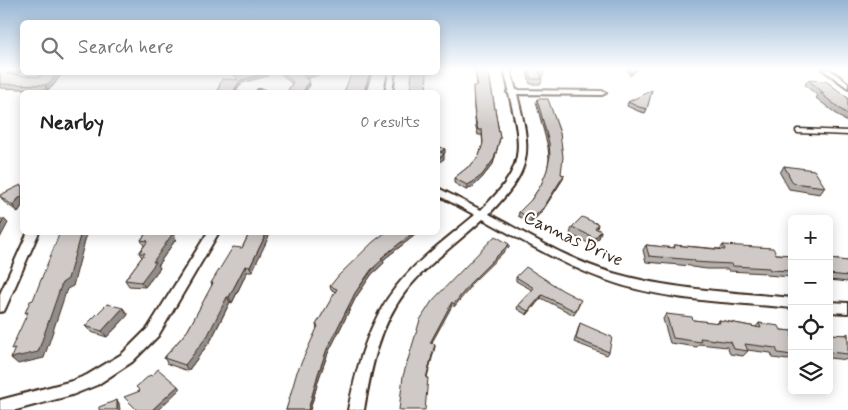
<!DOCTYPE html>
<meta charset="utf-8">
<style>
:root{--surface:#fff;--page:#f2f2f2;--text:#222;--muted:#767676;--line:#e0e0e0}
body{margin:0;font-family:Mynerve,sans-serif;background:var(--page);color:var(--text)}
.controls{position:absolute;right:15px;bottom:15px;display:grid;overflow:hidden;border-radius:8px;box-shadow:0 2px 12px #0003}
.controls button{width:45px;height:45px;display:grid;place-items:center;padding:0;border:0;border-bottom:1px solid var(--line);background:var(--surface);color:var(--text);font:25px sans-serif}
.list{margin:0;padding:0;list-style:none}
h2{display:flex;justify-content:space-between;align-items:center;height:65px;margin:0;padding:0 20px;font-size:21px}
h2 small{font-size:16px;font-weight:400;color:var(--muted)}
.icon{flex:none;width:28px;height:28px;fill:none;stroke:currentColor;stroke-width:2;stroke-linecap:round;stroke-linejoin:round}
.map{position:relative;flex:none;width:848px;height:410px;overflow:hidden}
.search{position:absolute;background:var(--surface);box-shadow:0 2px 12px #0003;left:20px;top:20px;width:420px;height:55px;display:flex;align-items:center;gap:12px;box-sizing:border-box;padding:0 18px;border-radius:8px;color:var(--muted);font-size:19px}
.panel{position:absolute;background:var(--surface);box-shadow:0 2px 12px #0003;left:20px;top:90px;width:420px;height:145px;border-radius:8px}
.map>svg:first-child{display:block}
.lines{fill:none;stroke-linecap:round;stroke-linejoin:round}
.service-casing{stroke:#3b2a1e;stroke-width:7}
.minor-casing{stroke:#3b2a1e;stroke-width:4}
.service{stroke:#fff;stroke-width:4}
.minor{fill:#fff;fill-rule:evenodd}
.wall{fill:#b2aeab;stroke:#3b2a1e}
.shaded-wall{fill:#918d8b;stroke:#3b2a1e}
.building{fill:#cfcac7;stroke:#3b2a1e}
.labels{text-anchor:middle;dominant-baseline:central;stroke-width:4.5;stroke-linejoin:round;paint-order:stroke}
.street-label{font-size:18px;fill:#3b2a1e;stroke:#fff}
</style>
<div class="map">
<svg width="848" height="410" viewBox="0 0 848 410">
<rect width="100%" height="100%" fill="#fff"/>
<filter id="ink" filterUnits="userSpaceOnUse"><feTurbulence type="fractalNoise" baseFrequency=".02" numOctaves="2"/><feDisplacementMap in="SourceGraphic" scale="10" xChannelSelector="R" yChannelSelector="G"/><feConvolveMatrix kernelMatrix="1 2 1 2 8 2 1 2 1" color-interpolation-filters="sRGB"/></filter>
<g filter="url(#ink)">
<g class="lines">
<g class="service-casing">
<path id="service" d="M 798,131 L 848,133"/>
</g>
<g class="minor-casing">
<path id="minor" d="M 504,69 L 510,69 L 516,90 L 602,91 L 606,93 L 602,95 L 517,94 C 532,154 533,168 489,214 C 529,235 570,261 613,273 C 671,290 732,292 792,298 L 792,308 C 733,302 662,301 606,280 C 563,265 523,241 483,219 C 457,243 427,264 405,292 C 379,326 371,369 364,410 L 348,410 C 357,367 368,322 396,287 C 418,259 448,238 475,215 L 438,195 L 438,188 L 481,210 C 525,167 523,151 509,94 L 507,92 L 509,90 Z
M 822,69 L 829,69 L 848,83 L 848,88 Z
M 389,72 L 395,72 L 392,92 L 385,92 Z
M 258,90 L 262,90 L 266,92 L 258,92 Z
M 28,232 L 39,232 L 6,307 L 4,311 L 0,312 L 0,294 Z
M 208,232 L 219,232 L 158,336 L 132,362 L 97,385 L 72,395 L 16,410 L 0,410 L 0,400 L 72,381 L 87,375 L 122,354 L 148,328 Z
M 829,302 L 848,303 L 848,313 L 829,312 Z"/>
</g>
<use href="#service" class="service"/>
<use href="#minor" class="minor"/>
</g>
<path class="wall" d="M 0,69 L 22,69 L 22,71 L 15,75 L 40,77 L 46,72 L 63,72 L 53,86 L 47,90 L 0,88 Z
M 475,69 L 488,69 L 500,138 L 493,164 L 481,179 L 473,187 L 466,190 L 454,183 L 454,178 L 473,163 L 479,156 L 483,145 L 482,135 L 478,135 L 476,127 L 474,109 L 473,86 L 477,86 Z
M 526,69 L 543,69 L 544,71 L 543,76 L 541,76 L 542,79 L 541,84 L 530,84 Z
M 627,69 L 638,69 L 630,76 Z
M 279,72 L 321,72 L 321,74 L 306,79 L 309,81 L 310,85 L 305,92 L 287,92 L 292,84 Z
M 808,80 L 848,98 L 848,123 L 816,98 L 818,96 L 805,85 Z
M 537,99 L 561,174 L 564,175 L 563,179 L 543,210 L 531,223 L 518,216 L 519,212 L 531,200 L 541,185 L 547,171 L 549,159 L 548,147 L 536,102 Z
M 628,102 L 647,109 L 645,113 L 638,111 L 627,106 Z
M 784,166 L 825,187 L 820,194 L 789,189 L 780,173 Z
M 22,187 L 22,206 L 18,212 L 4,202 L 0,196 Z
M 598,224 L 597,229 L 601,231 L 599,238 L 592,245 L 570,234 L 572,227 Z
M 147,232 L 174,232 L 173,234 L 176,239 L 158,265 L 160,268 L 145,287 L 129,286 L 125,280 L 142,257 L 139,253 L 144,246 L 141,240 Z
M 250,232 L 252,272 L 247,272 L 232,303 L 230,302 L 211,340 L 188,371 L 168,364 L 164,358 L 188,330 L 212,286 L 211,283 L 242,248 Z
M 386,232 L 419,232 L 383,260 L 384,263 L 372,274 L 356,297 L 328,353 L 319,378 L 310,410 L 286,410 L 317,329 L 316,325 L 336,292 L 331,290 L 330,286 Z
M 646,245 L 672,248 L 674,245 L 720,249 L 723,245 L 776,254 L 792,255 L 792,277 L 766,275 L 765,273 L 729,271 L 728,269 L 707,269 L 692,267 L 691,266 L 646,262 L 643,250 Z
M 829,259 L 848,261 L 848,282 L 829,280 Z
M 516,277 L 580,303 L 574,315 L 541,298 L 527,315 L 517,309 L 518,305 L 532,290 L 516,281 Z
M 123,308 L 128,315 L 107,337 L 91,332 L 85,326 Z
M 666,314 L 693,320 L 717,323 L 719,320 L 756,327 L 759,323 L 781,330 L 792,331 L 792,356 L 788,360 L 773,358 L 771,353 L 747,350 L 748,351 L 743,356 L 730,354 L 727,347 L 699,344 L 697,347 L 670,343 L 663,319 Z
M 580,323 L 609,352 L 607,355 L 574,342 Z
M 848,333 L 848,360 L 829,358 L 829,334 L 845,335 Z"/>
<path class="shaded-wall" d="M 15,69 L 22,69 L 22,71 L 9,79 L 6,74 Z
M 636,69 L 638,69 L 630,76 L 631,73 Z
M 57,72 L 63,72 L 53,86 L 47,90 L 45,85 Z
M 314,72 L 321,72 L 321,74 L 304,79 L 303,76 Z
M 370,72 L 372,72 L 366,92 L 364,92 Z
M 267,73 L 268,76 L 242,83 L 237,90 L 236,92 L 234,92 L 236,87 L 241,80 Z
M 309,81 L 310,85 L 305,92 L 303,92 Z
M 500,138 L 493,164 L 481,179 L 473,187 L 466,190 L 467,185 Z
M 445,149 L 445,153 L 440,157 L 440,152 Z
M 444,154 L 444,159 L 438,163 L 438,159 Z
M 564,175 L 563,179 L 543,210 L 531,223 L 532,219 Z
M 22,196 L 22,206 L 18,212 L 13,206 L 18,199 Z
M 4,219 L 8,223 L 0,238 L 0,226 Z
M 601,231 L 599,238 L 592,245 L 595,238 Z
M 81,232 L 91,232 L 87,233 L 73,286 L 67,289 L 44,358 L 18,364 L 11,358 L 62,283 Z
M 174,232 L 173,234 L 176,239 L 158,265 L 160,268 L 145,287 L 141,282 L 153,262 L 167,233 Z
M 267,232 L 271,232 L 252,272 L 250,267 Z
M 414,232 L 419,232 L 383,260 L 384,263 L 372,274 L 356,297 L 328,353 L 319,378 L 310,410 L 308,410 L 318,374 L 327,349 L 355,293 L 381,258 Z
M 509,244 L 509,247 L 470,285 L 470,288 L 454,307 L 454,304 L 469,284 Z
M 245,266 L 247,272 L 232,303 L 229,297 Z
M 542,295 L 541,298 L 527,315 L 528,311 Z
M 227,297 L 230,302 L 211,340 L 188,371 L 185,365 Z
M 452,302 L 452,306 L 430,346 L 430,343 Z
M 123,308 L 128,315 L 107,337 L 102,331 Z
M 435,344 L 435,347 L 426,381 L 426,378 Z
M 178,386 L 180,389 L 158,410 L 152,410 Z
M 117,400 L 119,403 L 120,410 L 117,410 Z"/>
<path class="building" d="M 0,69 L 15,69 L 6,74 L 40,77 L 46,72 L 57,72 L 51,82 L 45,85 L 0,84 Z
M 475,69 L 488,69 L 500,138 L 494,159 L 482,175 L 473,182 L 467,185 L 454,178 L 473,163 L 479,156 L 483,143 L 482,130 L 478,130 L 476,122 L 474,105 L 473,86 L 478,86 Z
M 528,69 L 543,69 L 544,71 L 539,71 L 542,79 L 531,79 Z
M 629,69 L 636,69 L 631,73 Z
M 232,72 L 267,72 L 267,73 L 241,80 L 236,87 L 234,92 L 217,92 L 222,79 L 238,80 Z
M 282,72 L 314,72 L 303,76 L 309,81 L 303,92 L 287,92 L 293,82 Z
M 352,72 L 370,72 L 364,92 L 344,92 Z
M 412,72 L 427,72 L 426,92 L 410,92 Z
M 808,80 L 826,81 L 848,98 L 848,115 L 820,93 L 824,93 Z
M 652,90 L 647,109 L 639,107 L 628,102 Z
M 537,99 L 548,99 L 560,133 L 563,157 L 561,174 L 564,175 L 544,207 L 532,219 L 519,212 L 531,200 L 541,185 L 547,170 L 550,156 L 549,143 Z
M 438,146 L 445,149 L 440,152 L 444,154 L 438,159 Z
M 784,166 L 814,170 L 825,187 L 793,183 Z
M 21,185 L 22,187 L 22,196 L 18,199 L 13,206 L 0,196 L 0,195 Z
M 582,217 L 598,224 L 595,228 L 601,231 L 595,238 L 572,227 Z
M 0,219 L 4,219 L 0,226 Z
M 60,232 L 81,232 L 68,279 L 62,283 L 38,352 L 11,358 L 15,348 L 11,349 L 28,312 L 25,313 L 30,301 L 33,300 Z
M 147,232 L 173,233 L 153,262 L 156,262 L 141,282 L 125,280 L 145,253 L 139,253 L 148,241 L 141,240 Z
M 250,232 L 267,232 L 250,267 L 245,266 L 229,297 L 227,297 L 208,335 L 185,365 L 164,358 L 188,330 L 213,283 L 211,283 L 233,247 L 242,248 Z
M 386,232 L 414,232 L 381,258 L 383,259 L 371,270 L 355,293 L 327,349 L 318,374 L 308,410 L 286,410 L 297,372 L 318,326 L 316,325 L 337,289 L 330,286 L 339,275 L 373,242 Z
M 495,236 L 509,244 L 469,284 L 470,284 L 454,304 L 452,302 L 430,343 L 435,344 L 426,378 L 428,378 L 425,410 L 399,410 L 403,376 L 420,320 L 432,301 Z
M 646,245 L 675,248 L 674,245 L 725,250 L 723,245 L 773,248 L 776,254 L 792,255 L 792,271 L 770,270 L 769,268 L 733,266 L 732,264 L 710,263 L 695,262 L 694,260 L 649,256 Z
M 829,259 L 848,261 L 848,276 L 829,274 Z
M 526,267 L 562,290 L 581,300 L 575,311 L 542,295 L 528,311 L 518,305 L 534,288 L 516,277 Z
M 107,304 L 123,308 L 102,331 L 85,326 Z
M 666,314 L 692,317 L 693,320 L 720,323 L 719,320 L 761,328 L 759,323 L 779,326 L 781,330 L 792,331 L 792,349 L 790,348 L 792,355 L 778,353 L 776,348 L 745,344 L 748,351 L 734,349 L 731,342 L 700,338 L 701,342 L 673,338 Z
M 580,323 L 612,337 L 609,352 L 576,339 Z
M 829,334 L 848,335 L 848,354 L 829,352 Z
M 158,369 L 178,386 L 152,410 L 137,410 L 124,397 L 140,391 L 136,387 L 150,375 L 152,376 Z
M 117,400 L 117,410 L 99,410 L 99,407 Z"/>
</g>
<linearGradient id="sky" x2="0" y2="1"><stop stop-color="#96b5d3"/><stop offset="0.55" stop-color="#fff"/><stop offset="1" stop-color="#fff" stop-opacity="0"/></linearGradient>
<rect width="848" height="126" fill="url(#sky)"/>
<g class="labels">
<g class="street-label">
<text transform="translate(573 239) rotate(25)">Cannas Drive</text>
</g>
</g>
</svg>
<div class="controls">
<button>+</button>
<button>−</button>
<button><svg class="icon" aria-label="locate" viewBox="0 0 24 24"><circle cx="12" cy="12" r="6"/><path d="M12 2v4M12 18v4M2 12h4M18 12h4"/></svg></button>
<button><svg class="icon" aria-label="layers" viewBox="0 0 24 24"><path d="M12 4l9 5-9 5-9-5zM3 14l9 5 9-5"/></svg></button>
</div>
<div class="search"><svg class="icon" aria-label="search" viewBox="0 0 24 24"><circle cx="10" cy="10" r="6"/><path d="M15 15l6 6"/></svg>Search here</div>
<section class="panel">
<h2>Nearby<small>0 results</small></h2>
<ul class="list">
</ul>
</section>
</div>
